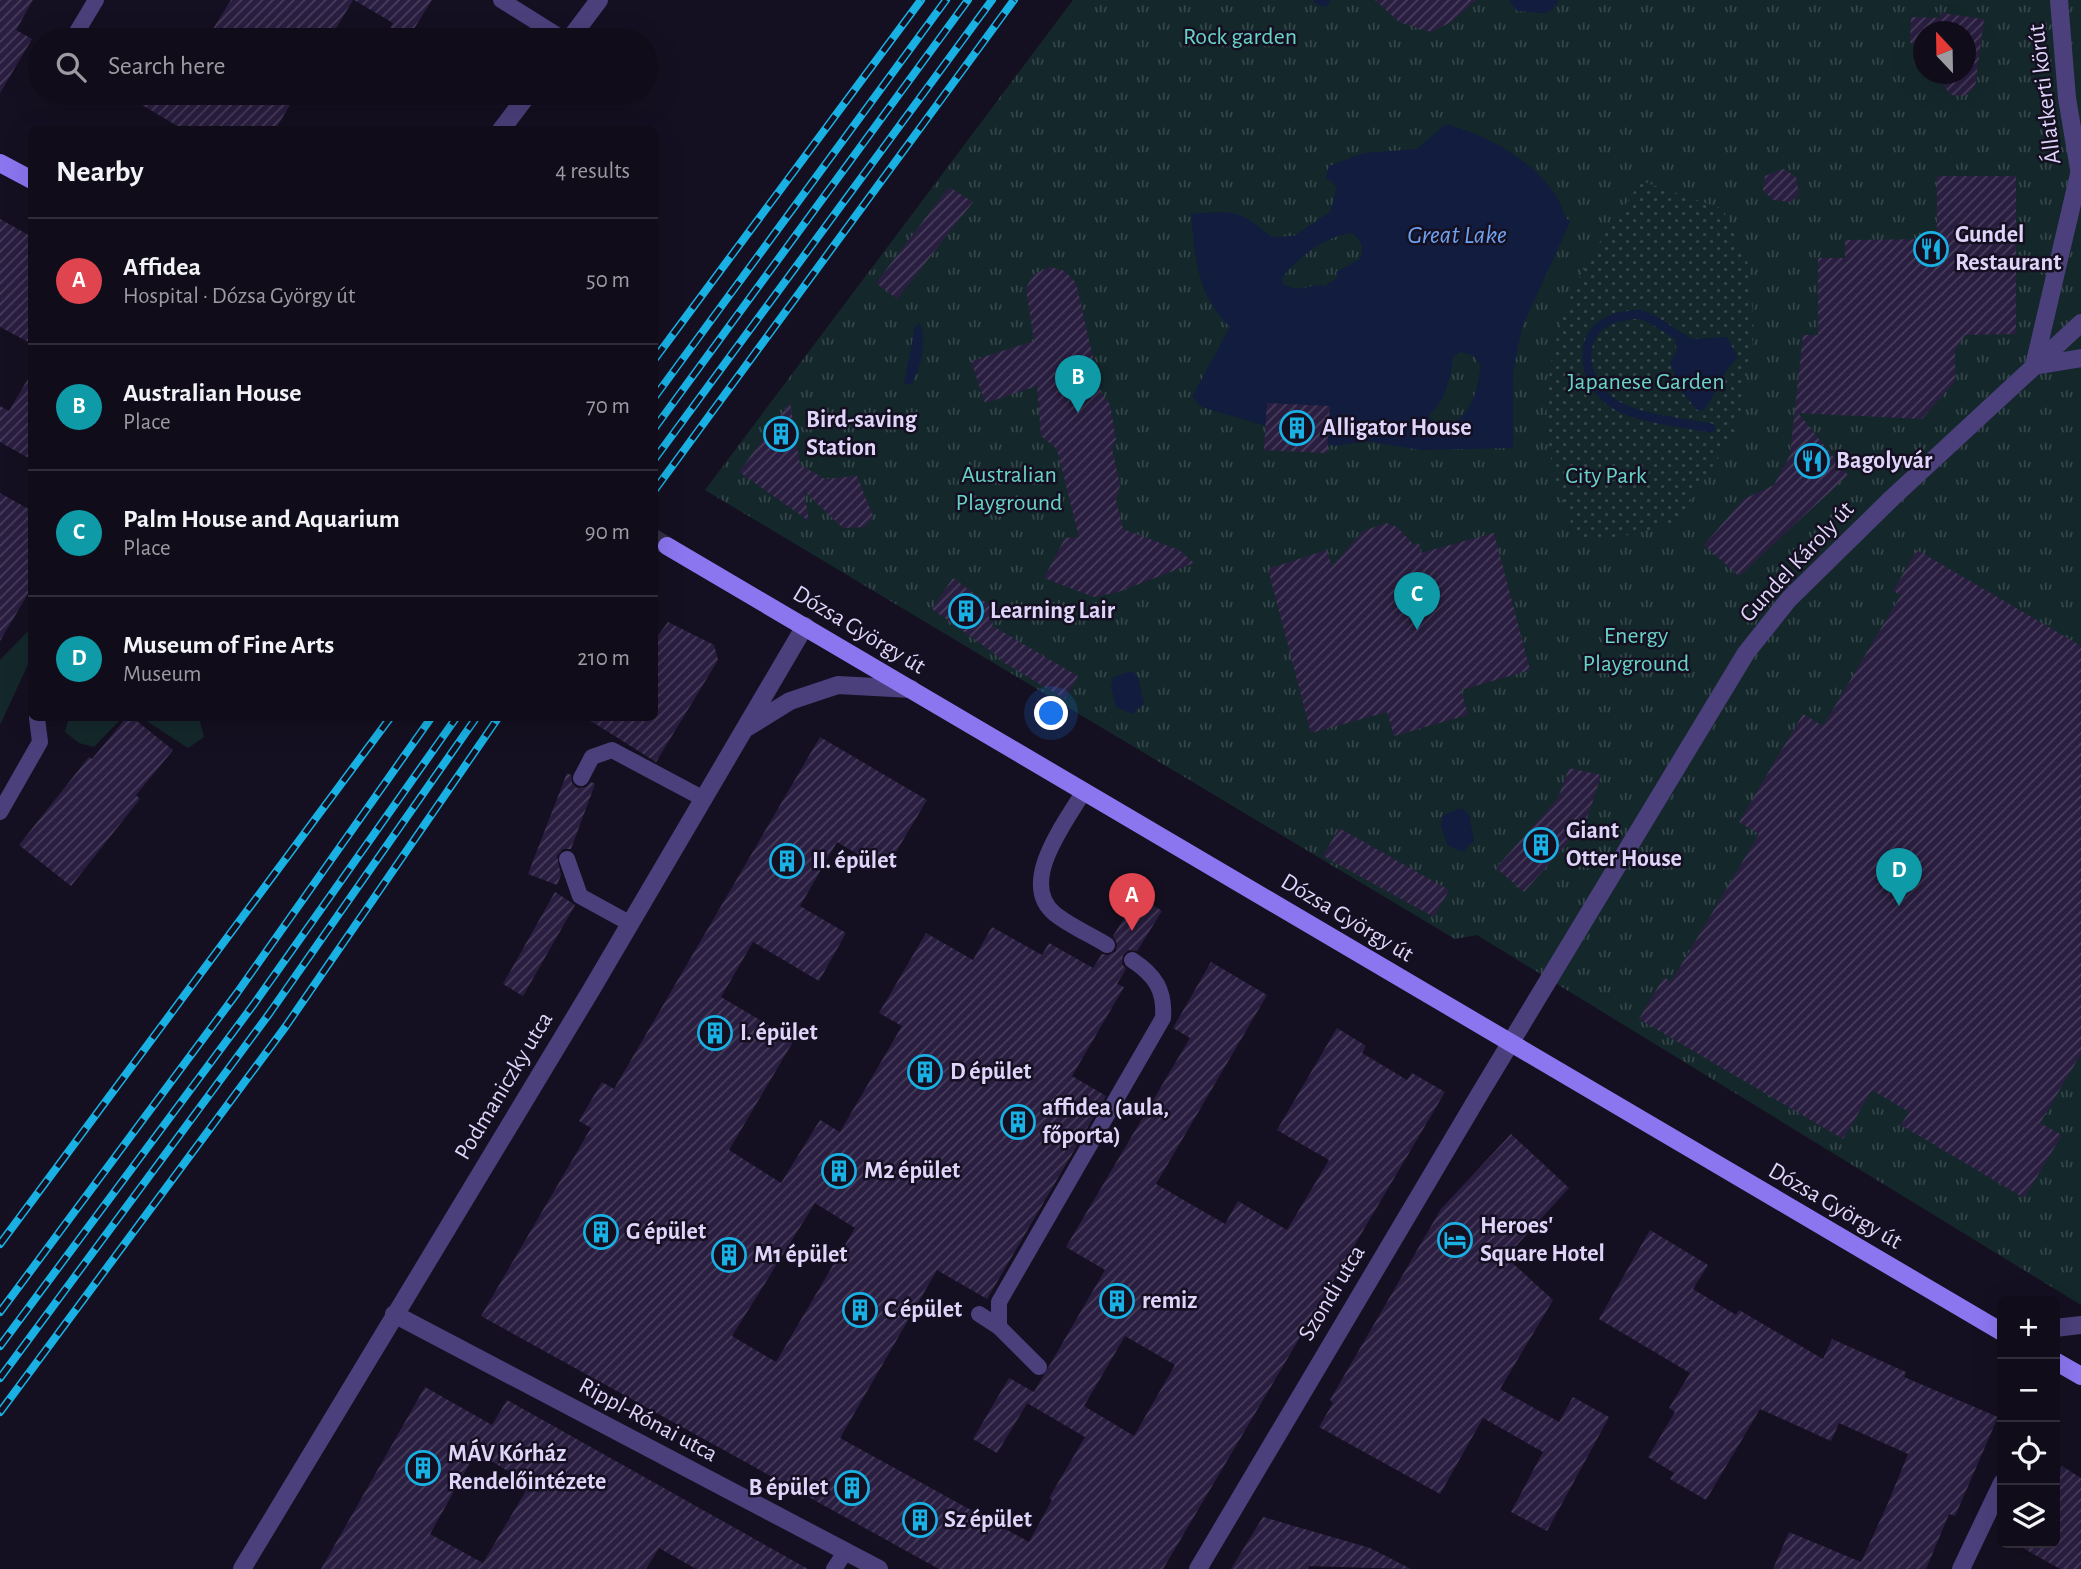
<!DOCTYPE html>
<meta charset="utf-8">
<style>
:root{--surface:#100c19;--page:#191522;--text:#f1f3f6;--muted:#9c9ba2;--line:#302c38;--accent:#1a73e8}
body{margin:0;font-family:"Alegreya Sans",sans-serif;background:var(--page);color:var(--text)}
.controls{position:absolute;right:21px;bottom:21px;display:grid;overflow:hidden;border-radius:10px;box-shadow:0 7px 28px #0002}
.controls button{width:63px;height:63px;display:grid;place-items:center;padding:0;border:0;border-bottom:2px solid var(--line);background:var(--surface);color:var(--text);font:35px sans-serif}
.compass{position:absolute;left:1913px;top:21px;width:63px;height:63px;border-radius:50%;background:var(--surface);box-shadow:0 7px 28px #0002;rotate:338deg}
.you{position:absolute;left:1052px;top:714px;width:24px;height:24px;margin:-18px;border:5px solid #fff;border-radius:50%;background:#1a73e8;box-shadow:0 0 0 10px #1a73e833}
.badge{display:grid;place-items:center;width:46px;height:46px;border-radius:50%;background:var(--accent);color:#fff;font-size:23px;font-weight:700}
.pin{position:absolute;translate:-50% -58px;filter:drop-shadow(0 2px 4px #0008)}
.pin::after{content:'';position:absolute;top:37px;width:24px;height:21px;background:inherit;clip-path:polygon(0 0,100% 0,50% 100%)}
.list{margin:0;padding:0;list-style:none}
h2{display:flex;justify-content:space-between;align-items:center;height:91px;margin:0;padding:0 28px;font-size:30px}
h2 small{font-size:23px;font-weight:400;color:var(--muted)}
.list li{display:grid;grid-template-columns:46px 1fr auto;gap:21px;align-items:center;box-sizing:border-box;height:126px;padding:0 28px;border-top:2px solid var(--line)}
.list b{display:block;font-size:26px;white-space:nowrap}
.list p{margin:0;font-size:23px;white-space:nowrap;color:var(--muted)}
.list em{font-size:23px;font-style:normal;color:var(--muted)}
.icon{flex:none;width:38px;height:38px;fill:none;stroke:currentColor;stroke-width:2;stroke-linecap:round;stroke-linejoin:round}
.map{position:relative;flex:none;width:2081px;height:1569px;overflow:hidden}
.search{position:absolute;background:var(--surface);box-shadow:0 7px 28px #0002;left:28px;top:28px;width:630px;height:77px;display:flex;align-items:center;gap:18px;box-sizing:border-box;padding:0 24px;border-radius:38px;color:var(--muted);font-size:26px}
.panel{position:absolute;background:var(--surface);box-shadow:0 7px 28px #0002;left:28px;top:126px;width:630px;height:595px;border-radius:10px}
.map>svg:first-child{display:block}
.grass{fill:#14282b}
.park{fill:url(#park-tufts);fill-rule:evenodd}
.garden{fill:url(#garden-dots)}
.water{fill:#111c3f;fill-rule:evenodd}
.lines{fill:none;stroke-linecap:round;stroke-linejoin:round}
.stream{stroke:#111c3f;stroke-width:9}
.building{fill:url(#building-hatch);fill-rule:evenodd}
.secondary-tunnel{stroke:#332e42;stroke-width:18;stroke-dasharray:18 9;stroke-linecap:butt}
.service{stroke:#4b407b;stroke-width:16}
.minor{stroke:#4b407b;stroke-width:18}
.tertiary{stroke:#4b407b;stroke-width:18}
.secondary{stroke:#8b76f0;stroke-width:18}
.rail-casing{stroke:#19b1e3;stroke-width:8}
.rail{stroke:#151021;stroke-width:5;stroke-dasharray:16;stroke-linecap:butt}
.labels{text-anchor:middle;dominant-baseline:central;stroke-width:5;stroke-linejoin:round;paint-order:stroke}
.park-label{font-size:24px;fill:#69d3c7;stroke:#151021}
.street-label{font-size:24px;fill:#dfd5fa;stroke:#151021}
.poi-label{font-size:24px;font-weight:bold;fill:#dfd5fa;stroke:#151021;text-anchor:start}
.water-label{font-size:26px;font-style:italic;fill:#6ea1ef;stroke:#151021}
</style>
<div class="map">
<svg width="2081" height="1569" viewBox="0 0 2081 1569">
<defs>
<pattern id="park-tufts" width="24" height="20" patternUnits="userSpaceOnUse" patternTransform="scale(1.75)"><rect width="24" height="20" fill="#14282b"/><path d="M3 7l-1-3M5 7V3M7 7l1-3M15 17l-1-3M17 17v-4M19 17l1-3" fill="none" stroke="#36464b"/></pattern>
<pattern id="garden-dots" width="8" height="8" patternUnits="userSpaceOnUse" patternTransform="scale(1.75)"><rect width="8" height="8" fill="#14282b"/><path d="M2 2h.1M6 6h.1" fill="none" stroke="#36464b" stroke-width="1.8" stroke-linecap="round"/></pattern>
<pattern id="building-hatch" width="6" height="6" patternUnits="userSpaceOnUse" patternTransform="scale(1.75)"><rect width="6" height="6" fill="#2a1e40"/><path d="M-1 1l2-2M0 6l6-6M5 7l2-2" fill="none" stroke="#483e5c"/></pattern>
</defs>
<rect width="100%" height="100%" fill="#151021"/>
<path class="grass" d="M 31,628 L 31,658 L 0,725 L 0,660 Z
M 69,718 L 122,718 L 94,747 L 79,743 L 65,732 Z
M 142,718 L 199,718 L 204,737 L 188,748 Z"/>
<path class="park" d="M 1073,0 L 2081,0 L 2081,1305 L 1477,935 L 1455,939 L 705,490 ZM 1924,32 L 1966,32 L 1966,74 L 1924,74 Z"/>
<path class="garden" d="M 1641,181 L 1723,209 L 1749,266 L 1754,335 L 1737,429 L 1676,523 L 1624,536 L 1580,541 C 1535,454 1537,369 1578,280 C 1594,246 1621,213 1641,181 Z"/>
<path class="water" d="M 1509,0 L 1559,0 L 1552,10 L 1544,13 L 1517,11 Z
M 1446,124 C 1488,136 1529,158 1555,194 C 1563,204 1560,213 1570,222 L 1522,327 L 1513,372 L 1513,448 L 1420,450 L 1367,441 L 1334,446 L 1202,407 L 1192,397 L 1230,327 C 1196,293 1196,260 1191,214 C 1232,211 1239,209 1271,237 L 1294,236 L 1330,212 L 1337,187 L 1326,177 L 1329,166 L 1364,153 L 1417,149 ZM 1352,233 C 1362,242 1365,246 1360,259 L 1336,272 L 1338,277 L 1325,286 C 1309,282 1303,295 1283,284 L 1282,278 C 1298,257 1325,236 1352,233 ZM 1460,352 L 1473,355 L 1481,366 C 1476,393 1473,414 1447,427 L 1430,420 L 1429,414 C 1445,404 1451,375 1453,357 Z
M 920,323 C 927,343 921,365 912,384 L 904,384 L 915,327 Z
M 1683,333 L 1692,339 L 1727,337 L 1738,358 C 1720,371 1718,396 1702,411 L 1697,410 L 1672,380 L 1675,374 L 1670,363 L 1677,351 L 1675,342 Z
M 1132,671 L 1138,677 L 1144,704 L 1132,714 L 1116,707 L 1111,687 L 1113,677 Z
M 1462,808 L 1469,815 L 1474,841 L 1462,852 L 1447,845 L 1441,825 L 1443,815 Z"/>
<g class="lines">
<path class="stream" d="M 1318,0 L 1325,2
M 1680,337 C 1668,330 1655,319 1642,315 C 1638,313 1631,315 1626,316 C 1574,321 1577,382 1616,405 C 1639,419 1684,423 1711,428"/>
</g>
<path class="building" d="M 0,0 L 33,0 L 16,30 L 32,39 L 0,93 Z
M 231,0 L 353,0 L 329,40 L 206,40 Z
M 354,0 L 432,0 L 407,40 L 389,30 L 393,23 Z
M 1375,0 L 1476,0 L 1453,21 L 1431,32 L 1399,22 Z
M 1940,13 L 1984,19 L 1975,87 L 1965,96 L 1951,95 L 1944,87 L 1945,74 L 1965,74 L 1965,32 L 1923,32 L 1923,43 L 1910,43 L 1911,17 L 1940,18 Z
M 122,93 L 297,93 L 275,130 L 184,130 Z
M 1784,169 L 1796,177 L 1799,194 L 1791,202 L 1773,200 L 1763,190 L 1765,176 Z
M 1937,176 L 2016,176 L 2016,334 L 1965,335 L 1955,350 L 1955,381 L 1922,419 L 1798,413 L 1848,475 L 1739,576 L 1704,545 L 1744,499 L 1774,485 L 1790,455 L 1803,335 L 1818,335 L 1818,258 L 1845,258 L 1845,240 L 1937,239 Z
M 949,187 L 973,202 L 897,299 L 876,283 Z
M 0,219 L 32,237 L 32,344 L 0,327 Z
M 1050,267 L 1065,271 L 1076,283 L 1101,393 L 1110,404 L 1116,440 L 1112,449 L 1120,485 L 1116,500 L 1123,529 L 1179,550 L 1194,563 L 1118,592 L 1094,597 L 1044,578 L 1065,538 L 1079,537 L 1057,449 L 1041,436 L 1037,386 L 985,403 L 971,361 L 1034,341 L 1026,288 L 1034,274 Z
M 32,372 L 32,460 L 0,442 L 0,406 L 9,411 Z
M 790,402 L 800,465 L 825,479 L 857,476 L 873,516 L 865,527 L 843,528 L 804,491 L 809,521 L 739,472 Z
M 1267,403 L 1330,406 L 1327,453 L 1264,450 Z
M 0,493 L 32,511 L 32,587 L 0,641 Z
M 1386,523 L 1397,527 L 1414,545 L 1419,543 L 1421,553 L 1494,533 L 1530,670 L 1461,690 L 1468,715 L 1428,726 L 1394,736 L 1387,712 L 1311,733 L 1268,569 L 1327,550 L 1332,566 L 1363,531 Z
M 1917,550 L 2081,646 L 2081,1054 L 2040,1123 L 2062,1135 L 2024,1198 L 1901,1125 L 1909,1112 L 1872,1090 L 1843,1139 L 1639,1019 L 1664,977 L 1671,982 L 1759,834 L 1739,822 L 1803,714 L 1823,726 L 1901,595 L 1893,591 Z
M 953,578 L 1000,613 L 991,625 L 1078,676 L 1065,699 L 1001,661 L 1002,659 L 932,609 Z
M 668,622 L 714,645 L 718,660 L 656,762 L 586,718 L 654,718 L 654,641 Z
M 126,718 L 133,718 L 173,750 L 136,795 L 140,799 L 71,886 L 19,845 L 89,757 L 92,759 Z
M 820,737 L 927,800 L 885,870 L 837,842 L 800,906 L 846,933 L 819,981 L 753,942 L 721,997 L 794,1040 L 729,1150 L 781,1183 L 820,1120 L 840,1132 L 902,1026 L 879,1013 L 926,933 L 973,960 L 992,927 L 1042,955 L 1049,943 L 1093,968 L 1102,954 L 1108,955 L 1116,951 L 1117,944 L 1113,936 L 1138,896 L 1162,911 L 1137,951 L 1128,950 L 1123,955 L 1122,964 L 1126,969 L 1117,984 L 1124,987 L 1072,1076 L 1106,1096 L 987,1299 L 937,1270 L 840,1438 L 1029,1542 L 1052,1500 L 1049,1498 L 1085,1437 L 1027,1403 L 1031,1397 L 997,1453 L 973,1439 L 1009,1378 L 1034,1392 L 1105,1270 L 1066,1247 L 1190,1038 L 1173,1028 L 1211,962 L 1267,995 L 1156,1184 L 1225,1224 L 1238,1201 L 1287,1230 L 1329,1160 L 1277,1130 L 1337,1028 L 1366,1046 L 1362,1053 L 1407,1080 L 1412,1073 L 1445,1092 L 1163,1569 L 939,1569 L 481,1316 L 591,1128 L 579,1121 L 602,1082 L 614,1089 ZM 815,1203 L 855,1228 L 776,1362 L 732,1336 ZM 1125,1336 L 1175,1365 L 1134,1436 L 1084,1406 Z
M 1569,768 L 1601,775 L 1586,822 L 1524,892 L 1496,868 L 1558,798 Z
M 567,773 L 571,775 L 572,783 L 577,788 L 586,787 L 591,782 L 595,784 L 571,849 L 563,849 L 557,856 L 561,875 L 557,885 L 528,874 Z
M 1339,828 L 1449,890 L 1434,917 L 1323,856 Z
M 555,892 L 575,905 L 523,996 L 503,984 Z
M 1511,1134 L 1569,1188 L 1506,1257 L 1553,1300 L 1500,1389 L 1559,1422 L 1573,1397 L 1609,1417 L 1547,1531 L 1511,1512 L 1543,1452 L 1483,1418 L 1440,1494 L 1319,1427 L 1333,1403 L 1330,1400 L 1441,1209 Z
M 1650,1230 L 1708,1265 L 1693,1289 L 1736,1315 L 1739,1310 L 1823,1359 L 1832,1339 L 1906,1372 L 1904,1377 L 1998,1417 L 1955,1516 L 1949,1514 L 1926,1569 L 1773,1569 L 1789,1532 L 1861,1562 L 1888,1503 L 1908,1454 L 1839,1423 L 1831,1441 L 1760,1409 L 1706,1500 L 1670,1479 L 1674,1473 L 1648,1457 L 1675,1412 L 1669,1408 L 1690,1373 L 1599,1319 Z
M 425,1387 L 492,1425 L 507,1400 L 808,1569 L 696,1569 L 659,1548 L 646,1569 L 321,1569 ZM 476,1452 L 530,1484 L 483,1563 L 430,1534 Z
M 2062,1466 L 2081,1478 L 2081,1569 L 2060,1569 L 2014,1543 L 2055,1543 L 2055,1478 Z
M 1263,1517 L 1370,1548 L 1411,1569 L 1309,1566 L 1308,1569 L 1231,1569 Z"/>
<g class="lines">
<path class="secondary-tunnel" d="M 654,538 L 667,546"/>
<path class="service" d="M 501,0 L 565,40
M 72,40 L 96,0
M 581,778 L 592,757 L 612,750 L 704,799
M 1084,791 C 1066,822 1017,883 1055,914 C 1070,926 1091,935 1107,945
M 0,812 L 40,742 L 37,718
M 567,859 L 580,896 L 631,924
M 979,1314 L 999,1327 L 1039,1367
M 999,1327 L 999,1302 L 1163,1018 C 1165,990 1155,975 1132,960
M 834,1569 L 846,1551"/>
<path class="minor" d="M 2059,0 L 2067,98 L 2081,181
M 2034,366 L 2079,174
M 2034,366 L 2081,358
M 394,1314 L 879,1569
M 1198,1569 L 1482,1090 L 1746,653 L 1789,599 L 1892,498 L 2081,323
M 1961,1569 L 2002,1483"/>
<path class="tertiary" d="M 569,40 L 599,0
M 501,130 L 529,93
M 748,727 L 790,701 L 838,685 L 911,689
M 2055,1328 L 2081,1325
M 242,1569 L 590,992 L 805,626"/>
<path class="secondary" d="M 0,163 L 32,180
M 667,546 L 2002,1332
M 2055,1361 L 2081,1376"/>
<g class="rail-casing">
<path id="rail" d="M 654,360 L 921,0
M 654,398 L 946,0
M 654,429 L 968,0
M 654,460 L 992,0
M 654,491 L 1014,0
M 0,1244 L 390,718
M 0,1312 L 237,993 L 431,718
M 0,1346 L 254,1004 L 456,718
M 0,1378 L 269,1014 L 476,718
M 0,1412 L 286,1026 L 498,718"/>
</g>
<use href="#rail" class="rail"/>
</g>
<defs>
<g id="restaurant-ring" transform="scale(1.75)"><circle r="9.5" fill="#151021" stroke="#19b1e3" stroke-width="1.5"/><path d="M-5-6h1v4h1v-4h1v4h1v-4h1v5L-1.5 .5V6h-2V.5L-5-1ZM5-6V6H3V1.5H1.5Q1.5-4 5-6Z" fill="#19b1e3"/></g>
<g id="building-ring" transform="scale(1.75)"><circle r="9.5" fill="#151021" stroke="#19b1e3" stroke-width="1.5"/><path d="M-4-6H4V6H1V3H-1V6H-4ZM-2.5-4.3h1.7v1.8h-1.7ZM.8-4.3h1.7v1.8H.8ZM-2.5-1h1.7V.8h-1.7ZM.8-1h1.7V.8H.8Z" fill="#19b1e3"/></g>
<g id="hotel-ring" transform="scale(1.75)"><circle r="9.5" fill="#151021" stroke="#19b1e3" stroke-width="1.5"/><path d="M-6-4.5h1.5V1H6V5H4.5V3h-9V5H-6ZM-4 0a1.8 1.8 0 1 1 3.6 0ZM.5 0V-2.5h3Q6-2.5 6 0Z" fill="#19b1e3"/></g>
</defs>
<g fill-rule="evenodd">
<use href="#restaurant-ring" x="1931" y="249"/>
<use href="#building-ring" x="1297" y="428"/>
<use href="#building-ring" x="781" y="434"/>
<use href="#restaurant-ring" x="1812" y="461"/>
<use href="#building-ring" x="966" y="611"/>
<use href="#building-ring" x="1541" y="845"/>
<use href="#building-ring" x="787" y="861"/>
<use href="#building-ring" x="715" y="1033"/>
<use href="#building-ring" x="925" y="1072"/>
<use href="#building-ring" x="1018" y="1122"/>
<use href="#building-ring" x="839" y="1171"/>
<use href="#building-ring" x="601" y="1232"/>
<use href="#hotel-ring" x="1455" y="1240"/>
<use href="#building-ring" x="729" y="1255"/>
<use href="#building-ring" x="1117" y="1301"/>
<use href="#building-ring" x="860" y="1310"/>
<use href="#building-ring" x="423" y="1468"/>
<use href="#building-ring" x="852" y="1488"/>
<use href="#building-ring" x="920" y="1520"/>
</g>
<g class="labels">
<g class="park-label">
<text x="1240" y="37">Rock garden</text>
<text x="1646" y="382">Japanese Garden</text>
<text x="1009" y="475">Australian<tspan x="1009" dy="28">Playground</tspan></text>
<text x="1606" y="476">City Park</text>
<text x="1636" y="636">Energy<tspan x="1636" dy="28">Playground</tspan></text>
</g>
<g class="street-label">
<text transform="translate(2045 94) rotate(-97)">Állatkerti körút</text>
<text transform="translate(1797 562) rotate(-47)">Gundel Károly út</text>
<text transform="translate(859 630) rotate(31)">Dózsa György út</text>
<text transform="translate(1347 918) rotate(31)">Dózsa György út</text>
<text transform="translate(504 1086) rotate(-59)">Podmaniczky utca</text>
<text transform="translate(1835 1206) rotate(30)">Dózsa György út</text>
<text transform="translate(1332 1293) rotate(-59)">Szondi utca</text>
<text transform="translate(648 1420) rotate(28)">Rippl-Rónai utca</text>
</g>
<g class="poi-label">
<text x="1955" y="235">Gundel<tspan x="1955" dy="28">Restaurant</tspan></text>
<text x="806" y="420">Bird-saving<tspan x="806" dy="28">Station</tspan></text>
<text x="1322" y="428">Alligator House</text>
<text x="1836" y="461">Bagolyvár</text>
<text x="990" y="611">Learning Lair</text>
<text x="1566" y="831">Giant<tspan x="1566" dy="28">Otter House</tspan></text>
<text x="812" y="861">II. épület</text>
<text x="740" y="1033">I. épület</text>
<text x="950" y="1072">D épület</text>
<text x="1042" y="1108">affidea (aula,<tspan x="1042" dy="28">főporta)</tspan></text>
<text x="864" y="1171">M2 épület</text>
<text x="1480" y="1226">Heroes'<tspan x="1480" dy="28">Square Hotel</tspan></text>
<text x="626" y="1232">G épület</text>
<text x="754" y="1255">M1 épület</text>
<text x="1142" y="1301">remiz</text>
<text x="884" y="1310">C épület</text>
<text x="448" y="1454">MÁV Kórház<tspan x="448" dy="28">Rendelőintézete</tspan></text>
<text x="828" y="1488" text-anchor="end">B épület</text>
<text x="944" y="1520">Sz épület</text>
</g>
<g class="water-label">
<text x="1457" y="235">Great Lake</text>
</g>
</g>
</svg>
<div class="controls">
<button>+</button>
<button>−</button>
<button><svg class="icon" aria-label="locate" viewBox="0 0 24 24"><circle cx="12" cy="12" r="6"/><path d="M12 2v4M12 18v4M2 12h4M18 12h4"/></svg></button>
<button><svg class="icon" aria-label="layers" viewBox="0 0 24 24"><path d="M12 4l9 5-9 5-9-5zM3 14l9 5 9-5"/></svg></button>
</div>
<svg class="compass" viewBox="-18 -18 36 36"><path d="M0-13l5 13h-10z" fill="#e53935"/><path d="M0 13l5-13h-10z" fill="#9c9ba2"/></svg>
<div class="you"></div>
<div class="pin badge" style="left:1132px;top:931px;background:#e0444e">A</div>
<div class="pin badge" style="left:1078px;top:413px;background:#0f9aa8">B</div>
<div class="pin badge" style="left:1417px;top:630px;background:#0f9aa8">C</div>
<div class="pin badge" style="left:1899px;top:906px;background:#0f9aa8">D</div>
<div class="search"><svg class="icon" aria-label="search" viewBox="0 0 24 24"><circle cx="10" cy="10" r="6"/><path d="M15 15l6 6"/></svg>Search here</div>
<section class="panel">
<h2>Nearby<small>4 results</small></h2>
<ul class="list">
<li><span class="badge" style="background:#e0444e">A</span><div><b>Affidea</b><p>Hospital · Dózsa György út</p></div><em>50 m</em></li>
<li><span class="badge" style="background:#0f9aa8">B</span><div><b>Australian House</b><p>Place</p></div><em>70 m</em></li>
<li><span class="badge" style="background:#0f9aa8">C</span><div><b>Palm House and Aquarium</b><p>Place</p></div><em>90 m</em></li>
<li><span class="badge" style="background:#0f9aa8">D</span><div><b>Museum of Fine Arts</b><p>Museum</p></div><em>210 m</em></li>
</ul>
</section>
</div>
